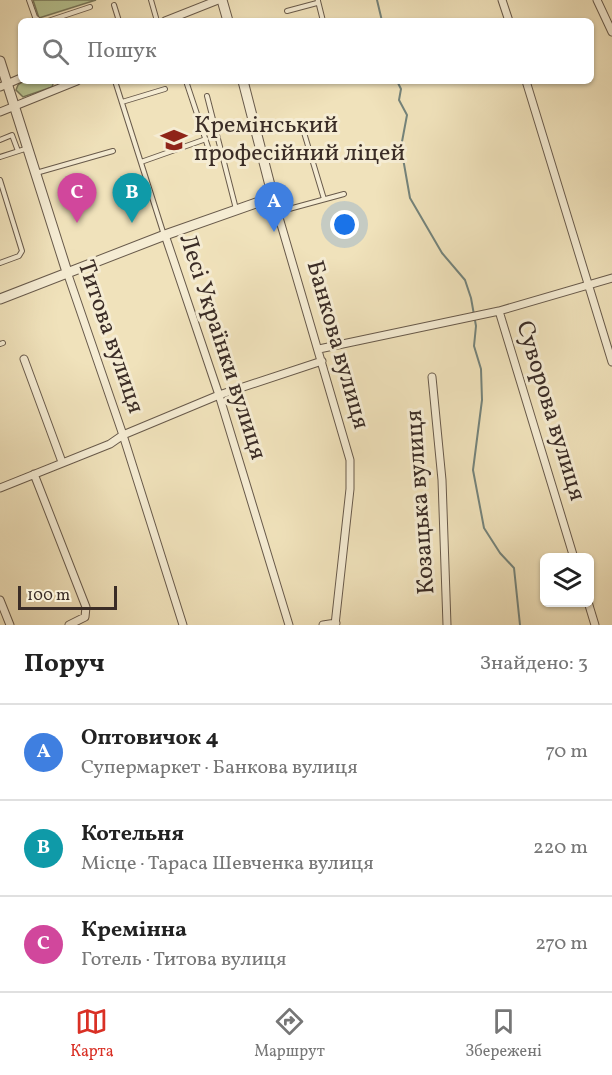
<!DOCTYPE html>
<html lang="uk">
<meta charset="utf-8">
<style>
:root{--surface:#fff;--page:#f6f6f6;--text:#222;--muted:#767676;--line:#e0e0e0;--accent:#d93025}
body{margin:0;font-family:Vollkorn,serif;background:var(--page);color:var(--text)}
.controls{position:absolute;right:18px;bottom:18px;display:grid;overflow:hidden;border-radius:9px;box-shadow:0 2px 4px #0004}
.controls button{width:54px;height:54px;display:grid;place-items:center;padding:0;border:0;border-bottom:2px solid var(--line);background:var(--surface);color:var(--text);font:30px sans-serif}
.scale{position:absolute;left:18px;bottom:15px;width:99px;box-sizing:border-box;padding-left:6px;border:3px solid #3a2c26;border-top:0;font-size:16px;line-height:21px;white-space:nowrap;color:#3a2c26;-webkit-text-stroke:4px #f5ecd3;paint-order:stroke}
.you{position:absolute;left:345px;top:225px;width:21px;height:21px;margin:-15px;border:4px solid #fff;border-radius:50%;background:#1a73e8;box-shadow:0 0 0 9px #1a73e833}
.badge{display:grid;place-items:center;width:39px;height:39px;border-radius:50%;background:var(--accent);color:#fff;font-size:20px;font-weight:700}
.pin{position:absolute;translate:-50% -50px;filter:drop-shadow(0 2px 3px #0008)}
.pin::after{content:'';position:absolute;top:32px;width:21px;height:18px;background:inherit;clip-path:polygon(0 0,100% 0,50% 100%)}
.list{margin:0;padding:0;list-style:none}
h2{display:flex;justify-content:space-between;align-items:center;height:78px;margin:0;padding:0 24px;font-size:26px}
h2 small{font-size:20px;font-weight:400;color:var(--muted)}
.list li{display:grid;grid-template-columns:39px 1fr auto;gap:18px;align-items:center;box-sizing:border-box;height:96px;padding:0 24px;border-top:2px solid var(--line)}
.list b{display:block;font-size:22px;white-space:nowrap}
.list p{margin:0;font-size:20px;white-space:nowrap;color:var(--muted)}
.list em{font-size:20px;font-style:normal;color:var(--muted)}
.icon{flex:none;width:33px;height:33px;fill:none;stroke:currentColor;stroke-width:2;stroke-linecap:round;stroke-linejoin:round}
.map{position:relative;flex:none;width:612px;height:625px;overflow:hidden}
.search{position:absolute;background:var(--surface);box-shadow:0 2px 4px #0004;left:18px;right:18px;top:18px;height:66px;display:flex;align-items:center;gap:15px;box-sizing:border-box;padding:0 21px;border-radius:9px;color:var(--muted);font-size:22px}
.sheet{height:366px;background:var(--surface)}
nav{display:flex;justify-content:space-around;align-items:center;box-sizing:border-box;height:84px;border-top:2px solid var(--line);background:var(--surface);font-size:16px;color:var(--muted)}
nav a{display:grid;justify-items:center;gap:3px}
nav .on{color:var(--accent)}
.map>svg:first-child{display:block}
.green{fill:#b7c492;stroke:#78785c;stroke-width:1.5}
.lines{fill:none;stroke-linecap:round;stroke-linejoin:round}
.stream{stroke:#74837b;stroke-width:2}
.service-casing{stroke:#685a4b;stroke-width:6}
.minor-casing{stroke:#685a4b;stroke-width:9}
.tertiary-casing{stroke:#685a4b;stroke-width:11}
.service{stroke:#f5ecd3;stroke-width:4}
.minor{stroke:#f5ecd3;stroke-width:7}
.tertiary{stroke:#f5ecd3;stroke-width:9}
.labels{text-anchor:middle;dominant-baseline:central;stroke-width:6;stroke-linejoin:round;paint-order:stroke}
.poi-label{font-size:24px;fill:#3a2c26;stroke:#f5ecd3;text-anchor:start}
.street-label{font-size:24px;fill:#3a2c26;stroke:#f5ecd3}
</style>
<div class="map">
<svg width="612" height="625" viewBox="0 0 612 625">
<rect width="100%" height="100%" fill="#f0e2bb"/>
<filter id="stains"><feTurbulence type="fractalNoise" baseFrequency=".00333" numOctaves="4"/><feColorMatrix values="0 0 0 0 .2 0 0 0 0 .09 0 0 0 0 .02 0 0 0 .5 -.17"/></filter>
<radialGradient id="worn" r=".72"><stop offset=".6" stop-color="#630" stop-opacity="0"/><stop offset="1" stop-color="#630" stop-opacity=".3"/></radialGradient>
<path class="green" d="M 33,0 L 96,0 L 39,18 Z
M 24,81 L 54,81 L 52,87 L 23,97 L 16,90 L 18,85 Z"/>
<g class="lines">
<path class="stream" d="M 377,0 L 382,21
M 397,81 L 401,89 L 399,100 L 407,115 L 401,147 L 410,198 L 442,253 L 465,280 L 471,298 L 476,326 L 474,346 L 481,369 L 482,400 L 473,470 L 484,528 L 500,553 L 514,568 L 520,625"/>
<g class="service-casing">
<path id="service" d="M 29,0 L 35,17 L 40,21
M 151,0 L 157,21
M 318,1 L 323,21
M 114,5 L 119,21
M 287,11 L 317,3 L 318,0
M 48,21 L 90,7
M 115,81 L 164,235
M 186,81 L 210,153
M 207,96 L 236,209
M 122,102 L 165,89
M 302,126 L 324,199
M 0,140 L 12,135 L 18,151
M 0,157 L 28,148
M 141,162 L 206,139
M 36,173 L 113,151
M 0,180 L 22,251 L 19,256 L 0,263
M 278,212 L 344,194
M 0,344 L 3,343"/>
</g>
<g class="minor-casing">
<path id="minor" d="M 502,0 L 509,21
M 597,0 L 612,32
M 165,21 L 218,0
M 526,81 L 612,362
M 0,87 L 21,78
M 0,112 L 77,81
M 273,197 L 350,460 L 350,489 L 335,625
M 165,235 L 219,395 L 289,625
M 67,272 L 123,435 L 183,625
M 499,311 L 574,558
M 319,349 L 499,311 L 612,278
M 24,359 L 62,462
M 432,377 L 442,480 L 447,625
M 34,474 L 86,607 L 85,617 L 69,625
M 0,488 L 110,444 L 123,435 L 219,395 L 322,361
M 0,600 L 10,625
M 588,602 L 595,625
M 323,625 L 336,623"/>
</g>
<g class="tertiary-casing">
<path id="tertiary" d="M 222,0 L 228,21
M 0,61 L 67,272
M 0,299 L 165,235 L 273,197 L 243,81"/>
</g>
<use href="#service" class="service"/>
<use href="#minor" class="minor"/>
<use href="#tertiary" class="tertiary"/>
</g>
<defs>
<g id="university-bare" transform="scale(2.07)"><path d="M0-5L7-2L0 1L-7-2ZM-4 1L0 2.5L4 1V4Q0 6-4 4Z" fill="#8f2418" stroke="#f5ecd3" stroke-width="2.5" paint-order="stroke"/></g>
</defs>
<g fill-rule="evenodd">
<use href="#university-bare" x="174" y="140"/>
</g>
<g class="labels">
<g class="poi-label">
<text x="194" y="126">Кремінський<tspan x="194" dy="28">професійний ліцей</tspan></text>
</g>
<g class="street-label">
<text transform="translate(110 337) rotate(71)">Титова вулиця</text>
<text transform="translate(337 345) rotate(74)">Банкова вулиця</text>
<text transform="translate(222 347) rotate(72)">Лесі Українки вулиця</text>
<text transform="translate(550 411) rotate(73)">Суворова вулиця</text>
<text transform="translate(421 502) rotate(-94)">Козацька вулиця</text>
</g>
</g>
<rect width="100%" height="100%" filter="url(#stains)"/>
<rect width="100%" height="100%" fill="url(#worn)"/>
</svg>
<div class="controls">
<button><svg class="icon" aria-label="layers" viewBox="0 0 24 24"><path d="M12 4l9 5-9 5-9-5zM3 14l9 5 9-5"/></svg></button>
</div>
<div class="scale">100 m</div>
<div class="you"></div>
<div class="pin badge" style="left:274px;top:232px;background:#3f7fe0">A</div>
<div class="pin badge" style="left:132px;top:223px;background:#0f9aa8">B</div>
<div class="pin badge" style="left:77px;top:223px;background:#d1479c">C</div>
<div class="search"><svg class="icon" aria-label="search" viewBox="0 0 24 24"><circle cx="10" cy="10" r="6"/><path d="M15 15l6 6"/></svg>Пошук</div>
</div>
<section class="sheet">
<h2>Поруч<small>Знайдено: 3</small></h2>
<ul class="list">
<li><span class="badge" style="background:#3f7fe0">A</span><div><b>Оптовичок 4</b><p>Супермаркет · Банкова вулиця</p></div><em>70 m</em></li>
<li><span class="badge" style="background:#0f9aa8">B</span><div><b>Котельня</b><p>Місце · Тараса Шевченка вулиця</p></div><em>220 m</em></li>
<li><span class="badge" style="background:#d1479c">C</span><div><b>Кремінна</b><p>Готель · Титова вулиця</p></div><em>270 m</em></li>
</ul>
</section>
<nav>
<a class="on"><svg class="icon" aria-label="map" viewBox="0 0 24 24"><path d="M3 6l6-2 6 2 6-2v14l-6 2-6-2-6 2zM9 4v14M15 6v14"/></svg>Карта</a>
<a><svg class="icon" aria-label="directions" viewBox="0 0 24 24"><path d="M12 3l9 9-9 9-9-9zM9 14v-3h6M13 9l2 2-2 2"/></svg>Маршрут</a>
<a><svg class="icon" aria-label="saved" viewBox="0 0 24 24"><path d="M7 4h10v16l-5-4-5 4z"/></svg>Збережені</a>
</nav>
